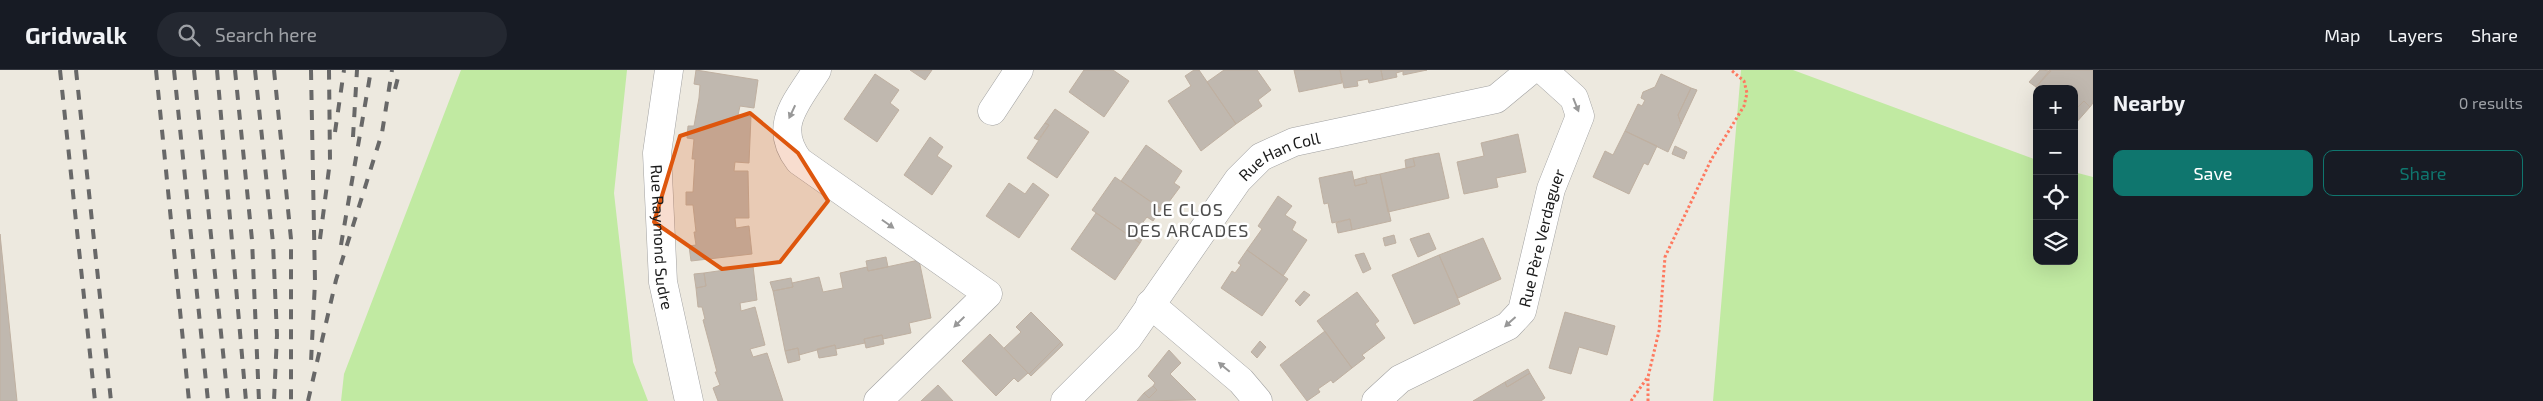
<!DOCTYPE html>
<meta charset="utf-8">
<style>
:root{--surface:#171b24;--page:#242831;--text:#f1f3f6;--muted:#9ea1a6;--line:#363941;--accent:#0f766e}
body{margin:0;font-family:"Exo 2",sans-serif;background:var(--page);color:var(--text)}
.controls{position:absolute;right:15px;top:15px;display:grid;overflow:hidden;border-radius:10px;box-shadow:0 5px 20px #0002}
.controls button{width:45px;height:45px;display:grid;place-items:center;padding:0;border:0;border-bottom:1px solid var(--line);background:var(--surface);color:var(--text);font:25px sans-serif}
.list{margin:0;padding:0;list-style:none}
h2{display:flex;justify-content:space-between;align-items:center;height:65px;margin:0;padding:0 20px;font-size:21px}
h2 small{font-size:16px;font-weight:400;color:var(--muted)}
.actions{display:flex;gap:10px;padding:15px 20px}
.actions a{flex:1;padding:11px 0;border:1px solid var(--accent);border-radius:10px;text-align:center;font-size:18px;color:var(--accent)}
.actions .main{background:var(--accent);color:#fff}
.icon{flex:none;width:28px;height:28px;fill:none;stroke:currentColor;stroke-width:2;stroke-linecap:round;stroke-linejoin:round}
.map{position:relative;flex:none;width:2093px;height:331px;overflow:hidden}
header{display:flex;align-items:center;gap:30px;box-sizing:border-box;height:70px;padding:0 25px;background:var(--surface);border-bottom:1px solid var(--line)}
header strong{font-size:24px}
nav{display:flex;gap:28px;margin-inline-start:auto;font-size:18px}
.search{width:350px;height:45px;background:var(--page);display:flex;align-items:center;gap:12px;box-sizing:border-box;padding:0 18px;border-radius:28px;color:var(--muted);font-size:19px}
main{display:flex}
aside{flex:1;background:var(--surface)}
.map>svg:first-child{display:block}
.grass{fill:#c1eaa2}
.building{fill:#c0b8af;stroke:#bfb0a1}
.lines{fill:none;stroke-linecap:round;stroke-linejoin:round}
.minor-casing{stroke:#a1a1a1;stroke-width:29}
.path{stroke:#fe795f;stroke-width:3;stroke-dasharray:2.5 2.5;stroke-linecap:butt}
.minor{stroke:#fff;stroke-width:28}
.rail{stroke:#686868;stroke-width:4;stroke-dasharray:10 10;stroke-linecap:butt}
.oneway{fill:#989898}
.marked{fill:#de560d;fill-opacity:0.2;stroke:#de560d;stroke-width:4;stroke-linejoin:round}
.labels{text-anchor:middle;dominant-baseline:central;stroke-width:5;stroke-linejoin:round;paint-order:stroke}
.street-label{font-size:16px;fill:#1a1a1a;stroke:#fff}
.neighbourhood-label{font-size:18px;letter-spacing:1px;fill:#4d4d4d;stroke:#fff}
</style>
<header>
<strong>Gridwalk</strong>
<div class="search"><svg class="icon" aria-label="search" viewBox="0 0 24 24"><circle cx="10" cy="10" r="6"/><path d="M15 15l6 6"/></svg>Search here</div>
<nav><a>Map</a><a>Layers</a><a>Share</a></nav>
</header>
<main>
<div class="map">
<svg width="2093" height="331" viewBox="0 0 2093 331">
<rect width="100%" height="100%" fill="#ede9df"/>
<path class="grass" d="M 461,0 L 627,0 L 614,123 L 633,292 L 648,331 L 341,331 L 344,304 Z
M 1741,0 L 1793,0 L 2037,90 L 2037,191 L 2074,191 L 2074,102 L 2093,107 L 2093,331 L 1713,331 Z"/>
<path class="building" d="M 696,0 L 758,10 L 754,38 L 740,36 L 738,45 L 751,46 L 749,93 L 735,92 L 734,101 L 748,101 L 749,148 L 735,148 L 736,158 L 749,156 L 752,184 L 691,191 L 689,176 L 696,175 L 694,162 L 696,162 L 693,135 L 686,135 L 686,122 L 693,122 L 695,89 L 692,89 L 694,69 L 687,68 L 688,56 L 694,56 L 699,28 L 700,15 L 694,14 Z
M 910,0 L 932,0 L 925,10 Z
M 1084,0 L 1113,0 L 1129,11 L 1104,47 L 1069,22 Z
M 1194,0 L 1199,0 L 1236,54 L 1201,81 L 1168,31 L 1191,16 L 1185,6 Z
M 1224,0 L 1257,0 L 1271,20 L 1258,30 L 1262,36 L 1236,54 L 1207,12 Z
M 1294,0 L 1340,0 L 1342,13 L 1299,22 Z
M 1340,0 L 1381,0 L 1383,10 L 1369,13 L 1368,9 L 1357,11 L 1358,16 L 1344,18 Z
M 1381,0 L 1427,0 L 1403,5 L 1403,1 L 1396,3 L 1397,7 L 1383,10 Z
M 2040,0 L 2051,1 L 2036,17 L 2029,12 Z
M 2050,0 L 2093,0 L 2093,33 L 2090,37 L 2084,31 L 2074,41 L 2074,19 L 2037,19 L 2036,17 Z
M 875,4 L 899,20 L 890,33 L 899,40 L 877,72 L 844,49 Z
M 1661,4 L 1691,18 L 1678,45 L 1681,54 L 1668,82 L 1625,61 L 1638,34 L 1642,36 L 1645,30 L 1641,28 L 1643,22 L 1655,17 Z
M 1691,18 L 1697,20 L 1681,54 L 1678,45 Z
M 2084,31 L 2090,37 L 2075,54 L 2074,41 Z
M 1055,39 L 1089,62 L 1057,108 L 1027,88 L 1049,55 L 1045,53 Z
M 1045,53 L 1049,55 L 1038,70 L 1034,68 Z
M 1625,61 L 1657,76 L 1648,95 L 1644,93 L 1629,124 L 1593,107 L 1605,81 L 1613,85 Z
M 1518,64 L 1526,102 L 1496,108 L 1498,117 L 1464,124 L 1457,92 L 1484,86 L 1481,73 Z
M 930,67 L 943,77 L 937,86 L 952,96 L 932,125 L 904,105 Z
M 1146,75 L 1182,101 L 1174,113 L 1180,117 L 1163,140 L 1121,111 Z
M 1675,76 L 1687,82 L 1684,89 L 1672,84 Z
M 1439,83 L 1449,128 L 1388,142 L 1380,104 L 1415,96 L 1413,88 Z
M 1413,88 L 1415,96 L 1406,98 L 1405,90 Z
M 1352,101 L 1355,116 L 1367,113 L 1365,107 L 1380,104 L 1391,151 L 1352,160 L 1350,149 L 1332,153 L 1328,133 L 1324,134 L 1319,108 Z
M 1115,107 L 1161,139 L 1153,151 L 1147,147 L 1143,152 L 1149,156 L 1140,173 L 1092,140 Z
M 1365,107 L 1367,113 L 1355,116 L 1354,110 Z
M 1009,113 L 1025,124 L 1033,113 L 1049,125 L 1019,168 L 986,146 Z
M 1278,126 L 1292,136 L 1285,145 L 1296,152 L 1292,160 L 1307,170 L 1283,206 L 1247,180 L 1262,159 L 1258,156 Z
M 1096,143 L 1140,173 L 1115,210 L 1071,179 Z
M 1350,149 L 1352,160 L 1338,163 L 1336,153 Z
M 1429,163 L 1436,179 L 1418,187 L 1410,169 Z
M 0,164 L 17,331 L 0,331 Z
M 1394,165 L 1396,173 L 1385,176 L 1383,168 Z
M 1483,168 L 1501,209 L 1458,228 L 1439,185 Z
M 1247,180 L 1288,209 L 1262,246 L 1221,218 L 1232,201 L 1235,203 L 1241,195 L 1238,193 Z
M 1364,183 L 1371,199 L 1363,203 L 1355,185 Z
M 1439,185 L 1460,234 L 1414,254 L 1392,205 Z
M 886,187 L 888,197 L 868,201 L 866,191 Z
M 919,190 L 931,248 L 909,253 L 911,263 L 883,269 L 882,265 L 864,269 L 865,273 L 836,279 L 835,275 L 799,285 L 798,278 L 785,281 L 773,221 L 793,217 L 792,213 L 819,207 L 823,222 L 843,218 L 840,203 L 867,197 L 868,201 Z
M 753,196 L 757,230 L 740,233 L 741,241 L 755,237 L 765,275 L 750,279 L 753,287 L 767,283 L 783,331 L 718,331 L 713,318 L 720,315 L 715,302 L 717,302 L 703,250 L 705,249 L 702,237 L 698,237 L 696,218 L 706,216 L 704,203 Z
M 704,203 L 706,216 L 696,218 L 694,204 Z
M 791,208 L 793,217 L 773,221 L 770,212 Z
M 1304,221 L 1310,225 L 1300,236 L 1295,231 Z
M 1357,222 L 1379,251 L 1375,254 L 1385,268 L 1362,285 L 1365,288 L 1352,298 L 1317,251 Z
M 1031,242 L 1061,272 L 1029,304 L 1004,278 L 1021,262 L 1016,257 Z
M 1565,242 L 1615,256 L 1607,285 L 1579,277 L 1571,304 L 1549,298 Z
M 1325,261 L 1352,298 L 1333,313 L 1331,310 L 1318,319 L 1320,322 L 1307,331 L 1280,295 Z
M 990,264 L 1028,303 L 1018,312 L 1014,308 L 996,326 L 962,291 Z
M 882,265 L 884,274 L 866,278 L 864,269 Z
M 1260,271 L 1266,277 L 1257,288 L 1251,282 Z
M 1061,272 L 1063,275 L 1031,306 L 1029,304 Z
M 835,275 L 837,285 L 819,288 L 817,279 Z
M 798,278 L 800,290 L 788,293 L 785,281 Z
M 1169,280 L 1181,293 L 1170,304 L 1196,330 L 1137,331 L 1144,323 L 1149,328 L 1157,320 L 1153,316 L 1155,313 L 1148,306 Z
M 1528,299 L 1530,303 L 1507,317 L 1505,312 Z
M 1530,303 L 1545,328 L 1541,331 L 1473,331 L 1505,312 L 1507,317 Z
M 938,315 L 953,331 L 921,331 Z
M 1153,316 L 1157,320 L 1149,328 L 1144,323 Z"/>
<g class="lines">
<g class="minor-casing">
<g id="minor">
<path id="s1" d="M 669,0 L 657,83 L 663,212 L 689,331"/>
<path d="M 817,0 C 797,32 772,56 799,91 L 988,224 L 878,331"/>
<path d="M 992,41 L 1019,0"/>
<path d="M 1150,234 L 1241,311 L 1258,331"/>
<path id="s2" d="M 1065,331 L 1128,268 L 1238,110 L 1261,87 L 1294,72 L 1496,29 L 1531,0"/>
<path id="s3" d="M 1376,331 L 1400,309 L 1508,256 L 1522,241 L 1551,119 L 1580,46 L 1574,28 L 1543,0"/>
</g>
</g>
<path class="path" d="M 1631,331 L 1647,308
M 1648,331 L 1648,307 L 1659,261 L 1665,187 L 1711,90 L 1744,36 L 1747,23 L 1744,11 L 1731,0"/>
<use href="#minor" class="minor"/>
<path class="rail" d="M 60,0 L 95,331
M 76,0 L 111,331
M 156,0 L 189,331
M 174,0 L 208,331
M 194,0 L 228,331
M 217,0 L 246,331
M 235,0 L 252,170 L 259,331
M 255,0 L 273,173 L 277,265 L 274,331
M 274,0 L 291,169 L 291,331
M 311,0 L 315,212 L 311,292
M 395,19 L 400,0
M 335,62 L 344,0
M 353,67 L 357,0
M 320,169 L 330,91 L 329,0
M 341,175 L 371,0
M 308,331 L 336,210 L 382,63 L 392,0"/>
</g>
<defs><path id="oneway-solid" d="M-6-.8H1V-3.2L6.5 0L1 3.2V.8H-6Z" transform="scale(1.25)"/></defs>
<g class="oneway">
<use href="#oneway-solid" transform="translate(1576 35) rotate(68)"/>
<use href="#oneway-solid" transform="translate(792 42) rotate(115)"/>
<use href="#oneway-solid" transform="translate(888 154) rotate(35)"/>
<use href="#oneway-solid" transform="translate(959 252) rotate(136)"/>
<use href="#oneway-solid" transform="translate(1510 252) rotate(138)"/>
<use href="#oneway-solid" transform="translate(1224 297) rotate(-140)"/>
</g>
<path class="marked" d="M 750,43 L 798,83 L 828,131 L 780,192 L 722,199 L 654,152 L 680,66 Z"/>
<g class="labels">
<g class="street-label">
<text stroke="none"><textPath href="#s2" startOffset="331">Rue Han Coll</textPath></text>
<text stroke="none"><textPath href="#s1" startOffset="168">Rue Raymond Sudre</textPath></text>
<text stroke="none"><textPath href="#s3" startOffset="249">Rue Père Verdaguer</textPath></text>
</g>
<g class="neighbourhood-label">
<text x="1188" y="139">LE CLOS<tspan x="1188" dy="21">DES ARCADES</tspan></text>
</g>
</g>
</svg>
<div class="controls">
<button>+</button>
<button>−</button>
<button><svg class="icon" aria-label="locate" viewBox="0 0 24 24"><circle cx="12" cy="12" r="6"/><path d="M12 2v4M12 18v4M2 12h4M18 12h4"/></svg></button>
<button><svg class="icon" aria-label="layers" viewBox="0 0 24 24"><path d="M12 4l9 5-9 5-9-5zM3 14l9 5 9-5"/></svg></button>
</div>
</div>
<aside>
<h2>Nearby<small>0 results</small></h2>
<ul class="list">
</ul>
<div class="actions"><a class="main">Save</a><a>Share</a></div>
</aside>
</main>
